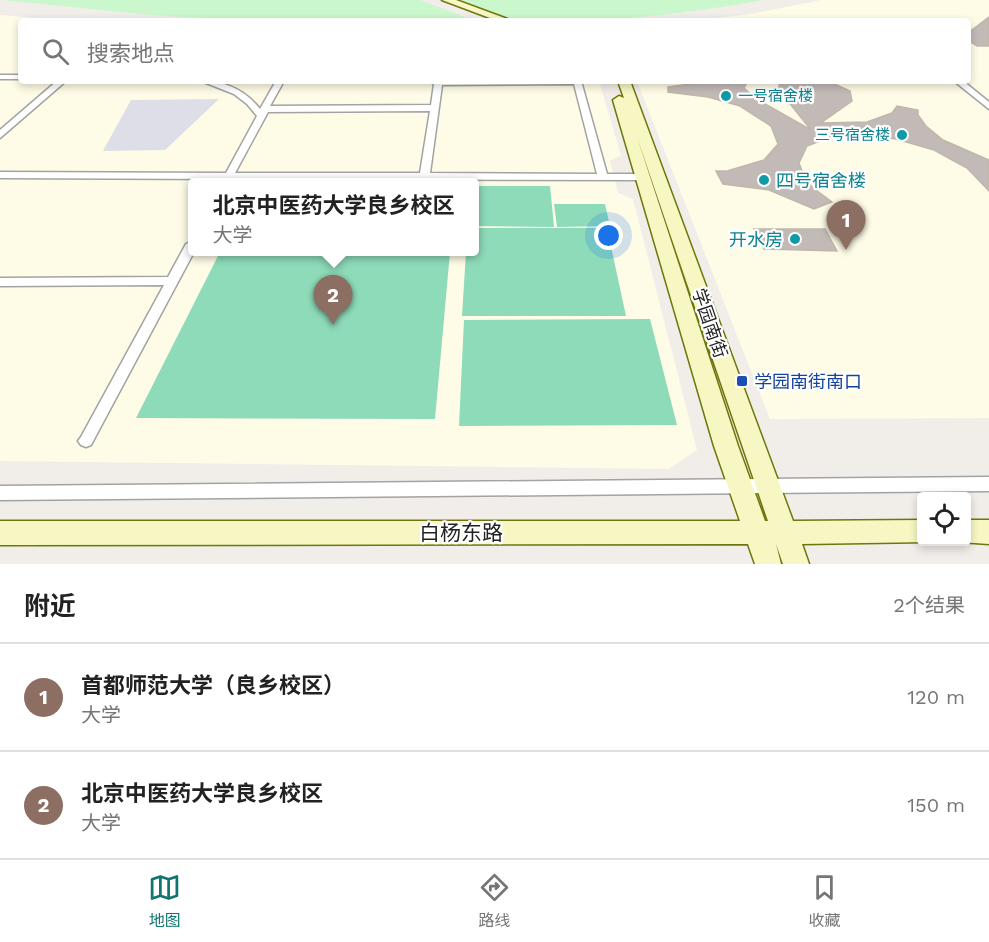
<!DOCTYPE html>
<html lang="zh">
<meta charset="utf-8">
<style>
:root{--surface:#fff;--page:#f6f6f6;--text:#222;--muted:#767676;--line:#e0e0e0;--accent:#0f766e}
body{margin:0;font-family:"Work Sans","Noto Sans SC",sans-serif;background:var(--page);color:var(--text)}
.controls{position:absolute;right:18px;bottom:18px;display:grid;overflow:hidden;border-radius:6px;box-shadow:0 3px 9px #0003}
.controls button{width:54px;height:54px;display:grid;place-items:center;padding:0;border:0;border-bottom:2px solid var(--line);background:var(--surface);color:var(--text);font:30px sans-serif}
.you{position:absolute;left:609px;top:236px;width:21px;height:21px;margin:-15px;border:4px solid #fff;border-radius:50%;background:#1a73e8;box-shadow:0 0 0 9px #1a73e833}
.badge{display:grid;place-items:center;width:39px;height:39px;border-radius:50%;background:var(--accent);color:#fff;font-size:20px;font-weight:700}
.pin{position:absolute;translate:-50% -50px;filter:drop-shadow(0 2px 3px #0008)}
.pin::after{content:'';position:absolute;top:32px;width:21px;height:18px;background:inherit;clip-path:polygon(0 0,100% 0,50% 100%)}
.popup{position:absolute;left:188px;top:178px;width:291px;height:78px;box-sizing:border-box;display:grid;place-content:center;border-radius:6px;background:var(--surface);filter:drop-shadow(0 2px 4px #0005);font-size:20px;white-space:nowrap;color:var(--muted)}
.popup b{font-size:22px;color:var(--text)}
.popup::after{content:'';position:absolute;left:50%;top:100%;margin-left:-12px;border:12px solid transparent;border-top-color:var(--surface)}
.list{margin:0;padding:0;list-style:none}
h2{display:flex;justify-content:space-between;align-items:center;height:78px;margin:0;padding:0 24px;font-size:26px}
h2 small{font-size:20px;font-weight:400;color:var(--muted)}
.list li{display:grid;grid-template-columns:39px 1fr auto;gap:18px;align-items:center;box-sizing:border-box;height:108px;padding:0 24px;border-top:2px solid var(--line)}
.list b{display:block;font-size:22px;white-space:nowrap}
.list p{margin:0;font-size:20px;white-space:nowrap;color:var(--muted)}
.list em{font-size:20px;font-style:normal;color:var(--muted)}
.icon{flex:none;width:33px;height:33px;fill:none;stroke:currentColor;stroke-width:2;stroke-linecap:round;stroke-linejoin:round}
.map{position:relative;flex:none;width:989px;height:564px;overflow:hidden}
.search{position:absolute;background:var(--surface);box-shadow:0 3px 9px #0003;left:18px;right:18px;top:18px;height:66px;display:flex;align-items:center;gap:15px;box-sizing:border-box;padding:0 21px;border-radius:6px;color:var(--muted);font-size:22px}
.sheet{height:294px;background:var(--surface)}
nav{display:flex;justify-content:space-around;align-items:center;box-sizing:border-box;height:84px;border-top:2px solid var(--line);background:var(--surface);font-size:16px;color:var(--muted)}
nav a{display:grid;justify-items:center;gap:3px}
nav .on{color:var(--accent)}
.map>svg:first-child{display:block}
.education{fill:#fefce6;fill-rule:evenodd}
.park{fill:#caf7cc}
.pitch{fill:#8ddbb9}
.plaza{fill:#dddee7}
.building{fill:#c2bab6;stroke:#c2b5ac;stroke-width:1.5}
.lines{fill:none;stroke-linecap:round;stroke-linejoin:round}
.street-casing{stroke:#a3a3a3;stroke-width:3}
.secondary-casing{stroke:#6f760c;stroke-width:3}
.street{fill:#fff;fill-rule:evenodd}
.secondary{fill:#f6f7c2;fill-rule:evenodd}
.culture-dot{fill:#0f9aa8;stroke:#fff;stroke-width:2}
.transit-dot{fill:#1a4fb4;stroke:#fff;stroke-width:2}
.labels{text-anchor:middle;dominant-baseline:central;stroke-width:4.5;stroke-linejoin:round;paint-order:stroke}
.far-culture-label{font-size:15px;fill:#0d838f;stroke:#fff;text-anchor:start}
.culture-label{font-size:18px;fill:#0d838f;stroke:#fff;text-anchor:start}
.street-label{font-size:18px;fill:#222;stroke:#fff}
.transit-label{font-size:18px;fill:#164399;stroke:#fff;text-anchor:start}
.near-street-label{font-size:21px;fill:#222;stroke:#fff}
</style>
<div class="map">
<svg width="989" height="564" viewBox="0 0 989 564">
<rect width="100%" height="100%" fill="#f1eee9"/>
<path class="education" d="M 821,0 L 989,0 L 989,418 L 770,419 L 637,81 L 968,81 L 968,21 L 692,21 L 751,14 Z
M 0,15 L 72,21 L 21,21 L 21,81 L 599,81 L 621,155 L 610,161 L 618,193 L 633,199 L 697,450 L 669,469 L 0,461 ZM 192,182 L 474,182 L 474,252 L 192,252 Z"/>
<path class="park" d="M 2,0 L 420,0 L 475,21 L 261,21 L 151,15 Z
M 460,0 L 763,0 C 692,13 588,26 517,19 C 498,17 478,6 460,0 Z"/>
<path class="pitch" d="M 474,186 L 550,186 L 554,227 L 474,226 Z
M 554,204 L 605,204 L 610,226 L 557,227 Z
M 474,228 L 607,228 L 626,316 L 462,316 L 466,252 L 474,252 Z
M 220,252 L 450,252 L 435,419 L 136,418 Z
M 650,319 L 677,425 L 459,426 L 464,320 Z"/>
<path class="plaza" d="M 219,99 L 165,150 L 103,151 L 131,100 Z"/>
<path class="building" d="M 989,17 L 989,46 L 977,46 L 968,40 L 968,33 Z
M 714,81 L 748,81 L 744,88 L 755,98 L 811,130 L 779,90 L 779,85 L 784,81 L 828,81 L 850,91 L 852,101 L 821,123 L 867,122 L 892,113 L 897,106 L 918,110 L 918,115 L 926,126 L 943,140 L 989,160 L 989,191 L 967,168 L 934,150 L 896,139 L 863,135 L 825,139 L 807,146 L 799,163 L 804,176 L 812,187 L 832,202 L 814,209 L 769,190 L 723,184 L 716,171 L 727,171 L 764,160 L 778,144 L 771,126 L 740,106 L 708,97 L 668,92 L 668,87 Z
M 754,229 L 825,229 L 837,251 L 764,249 Z"/>
<g class="lines">
<g class="street-casing">
<path id="street" d="M 0,75 L 21,75 L 21,79 L 0,79 Z
M 57,81 L 66,81 L 0,138 L 0,130 Z
M 201,81 C 226,81 245,90 260,109 L 276,81 L 284,81 L 270,106 L 431,105 L 434,84 L 428,81 L 581,81 L 607,174 L 643,174 L 648,177 L 643,180 L 232,179 L 227,182 L 222,179 L 0,178 L 0,172 L 226,173 L 257,116 L 247,104 L 234,94 ZM 574,84 L 597,174 L 430,173 L 442,85 ZM 430,111 L 420,173 L 235,173 L 268,112 Z
M 954,81 L 963,81 L 989,102 L 989,109 Z
M 192,241 L 192,252 L 194,252 L 91,445 L 86,447 L 81,445 L 78,441 L 81,437 L 164,285 L 0,286 L 0,278 L 168,277 L 186,244 Z
M 989,477 L 989,491 L 0,500 L 0,486 Z"/>
</g>
<g class="secondary-casing">
<path id="secondary" d="M 442,0 L 456,0 L 513,21 L 498,21 Z
M 618,81 L 630,81 L 793,521 L 922,520 L 922,542 L 928,542 L 802,544 L 809,564 L 783,564 L 776,544 L 781,564 L 755,564 L 748,544 L 0,545 L 0,521 L 740,521 L 714,446 L 613,100 L 619,96 L 624,98 ZM 637,137 L 768,521 L 765,521 L 738,446 Z
M 966,520 L 989,520 L 989,544 L 960,542 L 966,542 Z"/>
</g>
<use href="#street" class="street"/>
<use href="#secondary" class="secondary"/>
</g>
<g class="culture-dot">
<circle cx="726" cy="96" r="6"/>
<circle cx="902" cy="135" r="6"/>
<circle cx="764" cy="180" r="6"/>
<circle cx="795" cy="239" r="6"/>
</g>
<rect class="transit-dot" x="736" y="375" width="12" height="12" rx="3"/>
<g class="labels">
<g class="far-culture-label">
<text x="738" y="96">一号宿舍楼</text>
<text x="890" y="135" text-anchor="end">三号宿舍楼</text>
</g>
<g class="culture-label">
<text x="776" y="180">四号宿舍楼</text>
<text x="783" y="239" text-anchor="end">开水房</text>
</g>
<g class="street-label">
<text transform="translate(710 323) rotate(71)">学园南街</text>
</g>
<g class="transit-label">
<text x="754" y="381">学园南街南口</text>
</g>
<g class="near-street-label">
<text x="461" y="532">白杨东路</text>
</g>
</g>
</svg>
<div class="controls">
<button><svg class="icon" aria-label="locate" viewBox="0 0 24 24"><circle cx="12" cy="12" r="6"/><path d="M12 2v4M12 18v4M2 12h4M18 12h4"/></svg></button>
</div>
<div class="you"></div>
<div class="pin badge" style="left:846px;top:250px;background:#8d6e63">1</div>
<div class="pin badge" style="left:333px;top:325px;background:#8d6e63">2</div>
<div class="popup"><b>北京中医药大学良乡校区</b>大学</div>
<div class="search"><svg class="icon" aria-label="search" viewBox="0 0 24 24"><circle cx="10" cy="10" r="6"/><path d="M15 15l6 6"/></svg>搜索地点</div>
</div>
<section class="sheet">
<h2>附近<small>2个结果</small></h2>
<ul class="list">
<li><span class="badge" style="background:#8d6e63">1</span><div><b>首都师范大学（良乡校区）</b><p>大学</p></div><em>120 m</em></li>
<li><span class="badge" style="background:#8d6e63">2</span><div><b>北京中医药大学良乡校区</b><p>大学</p></div><em>150 m</em></li>
</ul>
</section>
<nav>
<a class="on"><svg class="icon" aria-label="map" viewBox="0 0 24 24"><path d="M3 6l6-2 6 2 6-2v14l-6 2-6-2-6 2zM9 4v14M15 6v14"/></svg>地图</a>
<a><svg class="icon" aria-label="directions" viewBox="0 0 24 24"><path d="M12 3l9 9-9 9-9-9zM9 14v-3h6M13 9l2 2-2 2"/></svg>路线</a>
<a><svg class="icon" aria-label="saved" viewBox="0 0 24 24"><path d="M7 4h10v16l-5-4-5 4z"/></svg>收藏</a>
</nav>
